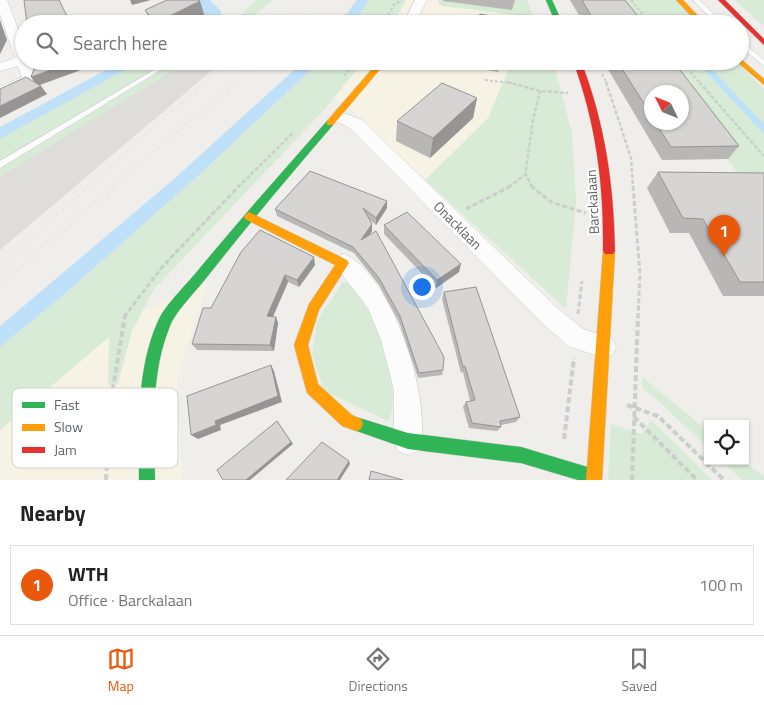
<!DOCTYPE html>
<meta charset="utf-8">
<style>
:root{--surface:#fff;--page:#f2f2f2;--text:#222;--muted:#767676;--line:#e0e0e0;--accent:#ea580c}
body{margin:0;font-family:"Titillium Web",sans-serif;background:var(--page);color:var(--text)}
.controls{position:absolute;right:15px;bottom:15px;display:grid;overflow:hidden;border-radius:0px;box-shadow:0 1px 4px #0004}
.controls button{width:45px;height:45px;display:grid;place-items:center;padding:0;border:0;border-bottom:1px solid var(--line);background:var(--surface);color:var(--text);font:25px sans-serif}
.compass{position:absolute;left:644px;top:85px;width:45px;height:45px;border-radius:50%;background:var(--surface);box-shadow:0 1px 4px #0004;rotate:313deg}
.you{position:absolute;left:421px;top:286px;width:18px;height:18px;margin:-12px;border:4px solid #fff;border-radius:50%;background:#1a73e8;box-shadow:0 0 0 8px #1a73e833}
.badge{display:grid;place-items:center;width:32px;height:32px;border-radius:50%;background:var(--accent);color:#fff;font-size:16px;font-weight:700}
.pin{position:absolute;translate:-50% -41px;filter:drop-shadow(0 1px 2px #0008)}
.pin::after{content:'';position:absolute;top:26px;width:18px;height:15px;background:inherit;clip-path:polygon(0 0,100% 0,50% 100%)}
.list{margin:0;padding:0;list-style:none}
h2{display:flex;justify-content:space-between;align-items:center;height:65px;margin:0;padding:0 20px;font-size:21px}
h2 small{font-size:16px;font-weight:400;color:var(--muted)}
.list li{display:grid;grid-template-columns:32px 1fr auto;gap:15px;align-items:center;box-sizing:border-box;height:80px;margin:0 10px 10px;padding:0 10px;border:1px solid var(--line);border-radius:0px}
.list b{display:block;font-size:19px;white-space:nowrap}
.list p{margin:0;font-size:16px;white-space:nowrap;color:var(--muted)}
.list em{font-size:16px;font-style:normal;color:var(--muted)}
.icon{flex:none;width:28px;height:28px;fill:none;stroke:currentColor;stroke-width:2;stroke-linecap:round;stroke-linejoin:round}
.map{position:relative;flex:none;width:764px;height:480px;overflow:hidden}
.search{position:absolute;background:var(--surface);box-shadow:0 1px 4px #0004;left:15px;right:15px;top:15px;height:55px;display:flex;align-items:center;gap:12px;box-sizing:border-box;padding:0 18px;border-radius:28px;color:var(--muted);font-size:19px}
.sheet{height:155px;background:var(--surface)}
nav{display:flex;justify-content:space-around;align-items:center;box-sizing:border-box;height:70px;border-top:1px solid var(--line);background:var(--surface);font-size:14px;color:var(--muted)}
nav a{display:grid;justify-items:center;gap:2px}
nav .on{color:var(--accent)}
.map>svg:first-child{display:block}
.commercial{fill:#f7f3e4}
.industrial{fill:#dfddda}
.green{fill:#d8ebd6}
.water{fill:#bfe0f9}
.lines{fill:none;stroke-linecap:round;stroke-linejoin:round}
.lane-casing{stroke:#cbcccc;stroke-width:1}
.street-casing{stroke:#cbcccc;stroke-width:1}
.fast-casing{stroke:#cacacb;stroke-width:1}
.slow-casing{stroke:#cacacb;stroke-width:1}
.jam-casing{stroke:#cacacb;stroke-width:1}
.path-far3{stroke:#cacfcc;stroke-width:2;stroke-dasharray:3 2;stroke-linecap:butt}
.path-far2{stroke:#cacfcc;stroke-width:2.5;stroke-dasharray:4 2;stroke-linecap:butt}
.path-far1{stroke:#cacfcc;stroke-width:3;stroke-dasharray:5 2.5;stroke-linecap:butt}
.path{stroke:#cacfcc;stroke-width:4;stroke-dasharray:6 3;stroke-linecap:butt}
.lane{fill:#fdfcfc;fill-rule:evenodd}
.street{fill:#fdfcfc;fill-rule:evenodd}
.fast{fill:#30b455;fill-rule:evenodd}
.slow{fill:#ff9f0a;fill-rule:evenodd}
.jam{fill:#e5322d;fill-rule:evenodd}
.rail-far2{stroke:#e4e4e4;stroke-width:2.5;stroke-dasharray:0.5 4;stroke-linecap:butt}
.rail-far1{stroke:#e4e4e4;stroke-width:3;stroke-dasharray:1 5;stroke-linecap:butt}
.rail{stroke:#e4e4e4;stroke-width:4;stroke-dasharray:1 6;stroke-linecap:butt}
.wall{fill:#b8b7b5;fill-rule:evenodd}
.shaded-wall{fill:#969594}
.building{fill:#d6d5d3;stroke:#969594}
.labels{text-anchor:middle;dominant-baseline:central;stroke-width:4;stroke-linejoin:round;paint-order:stroke}
.street-label{font-size:14px;fill:#5f6368;stroke:#fff}
.key{fill:#fff;stroke:#cfd0d2;stroke-width:1}
.key-label{font-size:14px;fill:#5f6368}
</style>
<div class="map">
<svg width="764" height="480" viewBox="0 0 764 480">
<rect width="100%" height="100%" fill="#efeeea"/>
<path class="commercial" d="M 404,0 L 498,0 L 519,9 L 520,24 L 387,24 Z
M 360,61 L 521,61 L 522,75 L 434,188 L 355,113 L 331,96 Z
M 208,281 L 177,378 L 182,480 L 0,480 L 0,416 L 97,333 Z"/>
<path class="industrial" d="M 170,61 L 223,61 L 0,250 L 0,161 Z"/>
<path class="green" d="M 256,0 L 273,0 L 244,24 L 225,24 L 242,14 Z
M 369,0 L 406,0 L 393,24 L 352,24 Z
M 439,0 L 527,0 L 537,24 L 513,24 L 515,15 L 443,6 L 438,4 Z
M 612,0 L 675,0 L 699,24 L 630,24 Z
M 735,0 L 764,0 L 764,27 Z
M 141,61 L 188,61 L 0,177 L 0,139 Z
M 320,61 L 364,61 L 322,112 L 154,289 L 132,331 L 118,384 L 108,385 L 109,337 L 0,430 L 0,347 L 61,297 L 199,175 Z
M 512,61 L 553,61 L 572,133 L 576,203 L 566,309 L 425,180 L 488,118 Z
M 657,61 L 736,61 L 764,89 L 764,210 L 682,96 L 682,92 Z
M 343,282 L 350,282 C 359,297 371,313 378,329 C 387,349 400,403 388,421 L 324,391 L 312,354 L 317,320 Z
M 642,377 L 708,431 L 708,448 L 652,395 L 643,389 Z
M 651,420 L 712,480 L 608,480 L 611,424 L 642,434 Z
M 722,461 L 744,461 L 764,477 L 764,480 L 742,480 Z"/>
<path class="water" d="M 188,0 L 210,0 L 221,11 L 221,16 L 209,24 L 198,24 L 205,20 Z
M 357,0 L 369,0 L 352,24 L 339,24 Z
M 123,61 L 141,61 L 0,139 L 0,127 Z
M 304,61 L 320,61 L 199,175 L 61,297 L 0,347 L 0,326 L 174,179 Z
M 696,61 L 704,61 L 764,124 L 764,134 Z"/>
<g class="lines">
<g class="lane-casing">
<path id="lane" d="M 693,0 L 699,0 L 724,24 L 717,24 Z
M 740,40 L 764,60 L 764,66 L 740,46 Z
M 159,67 L 164,68 L 0,168 L 0,161 Z"/>
</g>
<g class="street-casing">
<path id="street" d="M 0,0 L 7,0 L 24,44 L 24,61 L 30,61 L 37,79 L 35,82 L 0,97 L 0,87 L 22,77 L 18,66 L 0,71 L 0,63 L 15,58 L 0,14 Z
M 415,0 L 427,0 L 415,24 L 403,24 Z
M 338,111 L 362,120 L 557,308 L 583,329 L 612,339 L 616,347 L 612,355 L 604,358 L 568,346 L 541,322 L 350,128 L 332,119 L 330,116 Z
M 343,254 C 391,271 436,406 418,451 L 408,455 L 398,451 L 394,441 L 394,390 L 381,340 L 368,308 L 333,263 L 336,257 Z"/>
</g>
<g class="fast-casing">
<path id="fast" d="M 546,0 L 552,0 L 563,24 L 556,24 Z
M 330,120 L 333,121 L 333,125 C 290,175 248,225 207,277 C 197,290 175,312 170,326 C 150,374 154,429 155,480 L 139,480 C 139,427 136,368 159,319 C 166,304 189,282 200,268 C 241,218 284,170 327,121 Z
M 356,417 L 408,433 L 521,447 L 594,469 L 600,471 L 602,477 L 601,480 L 578,480 L 521,463 L 408,449 L 351,429 L 349,424 L 351,419 Z"/>
</g>
<g class="slow-casing">
<path id="slow" d="M 676,0 L 683,0 L 706,24 L 699,24 Z
M 740,58 L 764,79 L 764,85 L 737,62 L 740,61 Z
M 379,61 L 387,61 L 333,125 L 327,125 L 327,121 Z
M 249,212 L 347,260 L 349,263 L 347,266 L 319,310 L 308,345 L 318,384 L 352,415 L 361,419 L 363,424 L 361,429 L 356,431 L 342,426 L 307,393 L 294,345 L 309,304 L 335,265 L 245,219 L 244,216 Z
M 609,246 L 613,248 L 615,251 L 602,480 L 586,480 L 603,251 L 605,248 Z"/>
</g>
<g class="jam-casing">
<path id="jam" d="M 718,0 L 725,0 L 764,39 L 764,45 Z
M 573,61 L 581,61 C 605,123 614,185 615,251 L 613,254 L 605,254 L 603,251 C 604,185 596,123 573,61 Z"/>
</g>
<path class="path-far3" d="M 631,0 L 651,24
M 384,24 L 394,4 L 402,0
M 680,61 L 700,83
M 602,74 L 607,83
M 344,76 L 356,61
M 485,80 L 512,83"/>
<path class="path-far2" d="M 507,82 L 540,91 L 568,93
M 606,82 L 631,158 L 633,187
M 699,82 L 764,156
M 238,187 L 293,133
M 509,187 L 526,174
M 532,187 L 526,175 L 526,169 L 533,120 L 540,91"/>
<path class="path-far1" d="M 531,186 L 551,202 L 586,213
M 633,186 L 640,274 L 638,317
M 466,209 L 511,186
M 578,314 L 582,281
M 124,317 L 163,266 L 239,186"/>
<path class="path" d="M 627,405 L 658,416 L 724,480
M 634,417 L 697,480
M 564,439 L 574,358
M 106,480 L 110,406 L 125,316
M 632,480 L 638,316"/>
<use href="#lane" class="lane"/>
<use href="#street" class="street"/>
<use href="#fast" class="fast"/>
<use href="#slow" class="slow"/>
<use href="#jam" class="jam"/>
<path class="rail-far2" d="M 268,24 L 293,0
M 299,24 L 321,0
M 202,83 L 227,61
M 234,83 L 260,61"/>
<path class="rail-far1" d="M 87,187 L 204,82
M 113,187 L 235,82"/>
<path class="rail" d="M 0,266 L 89,186
M 0,284 L 114,186"/>
</g>
<path class="wall" d="M 443,0 L 515,0 L 512,10 L 443,1 Z
M 570,0 L 625,0 L 644,24 L 584,24 Z
M 145,10 L 206,20 L 198,24 L 151,24 Z
M 464,61 L 501,61 L 498,72 L 463,65 Z
M 603,61 L 673,61 L 739,146 L 728,159 L 662,160 ZM 652,92 L 682,122 L 652,122 Z
M 477,98 L 473,118 L 430,158 L 396,141 L 397,121 Z
M 658,172 L 764,173 L 764,296 L 723,296 L 689,233 L 670,233 L 647,188 Z
M 387,201 L 387,208 L 376,225 L 370,220 L 372,224 L 372,231 L 369,235 L 443,370 L 442,375 L 418,378 L 399,322 L 379,285 L 354,253 L 277,216 L 275,209 Z
M 384,225 L 459,272 L 436,288 L 384,234 Z
M 241,252 L 315,265 L 299,287 L 288,282 L 273,317 L 276,317 L 278,323 L 274,351 L 197,350 L 192,344 Z
M 444,292 L 520,417 L 516,422 L 501,425 L 501,427 L 497,431 L 469,428 L 463,407 L 466,402 L 470,401 L 463,372 L 461,373 L 442,299 Z"/>
<path class="shaded-wall" d="M 130,0 L 151,0 L 132,5 Z
M 200,1 L 206,20 L 198,24 L 155,24 Z
M 0,20 L 7,40 L 0,54 Z
M 77,61 L 90,61 L 92,66 L 37,86 L 31,77 Z
M 41,86 L 47,94 L 0,118 L 0,106 Z
M 477,98 L 473,118 L 430,158 L 433,138 Z
M 387,201 L 387,208 L 376,225 L 376,218 Z
M 372,224 L 372,231 L 361,247 L 361,240 Z
M 314,257 L 315,265 L 299,287 L 297,280 Z
M 461,264 L 459,272 L 436,288 L 437,280 Z
M 285,275 L 288,282 L 270,323 L 267,316 Z
M 276,317 L 278,323 L 274,351 L 270,345 Z
M 271,365 L 274,371 L 282,402 L 220,425 L 221,430 L 198,439 L 191,435 Z
M 277,421 L 293,444 L 250,480 L 246,480 Z
M 349,461 L 350,464 L 340,480 L 337,480 Z"/>
<path class="building" d="M 24,0 L 59,0 L 71,24 L 27,24 Z
M 167,0 L 199,0 L 200,1 L 155,23 L 145,10 Z
M 582,0 L 625,0 L 644,24 L 596,24 Z
M 480,14 L 514,20 L 512,24 L 476,24 Z
M 37,61 L 77,61 L 31,77 Z
M 617,61 L 673,61 L 739,146 L 671,147 L 655,122 L 682,122 L 682,92 L 652,92 L 652,116 Z
M 26,77 L 41,86 L 0,106 L 0,89 Z
M 442,83 L 477,98 L 433,138 L 397,121 Z
M 310,171 L 387,201 L 376,218 L 363,208 L 372,224 L 361,240 L 376,231 L 444,357 L 443,370 L 419,373 L 400,316 L 379,278 L 353,247 L 275,209 Z
M 658,172 L 764,173 L 764,282 L 740,282 L 703,219 L 683,218 Z
M 407,212 L 461,264 L 437,280 L 384,225 Z
M 260,230 L 314,257 L 297,280 L 285,275 L 267,316 L 276,317 L 270,345 L 192,344 L 203,308 L 211,308 L 241,252 Z
M 476,287 L 520,417 L 500,421 L 501,427 L 472,423 L 466,402 L 475,400 L 465,366 L 463,367 L 444,292 Z
M 271,365 L 278,396 L 215,421 L 216,425 L 191,435 L 187,396 Z
M 277,421 L 291,442 L 246,480 L 223,480 L 217,470 Z
M 322,442 L 349,461 L 337,480 L 286,480 Z
M 371,471 L 403,480 L 369,480 Z"/>
<g class="labels">
<g class="street-label">
<text transform="translate(592 202) rotate(-93)">Barckalaan</text>
<text transform="translate(458 225) rotate(45)">Onacklaan</text>
</g>
</g>
<rect x="12" y="388" width="166" height="80" rx="8" class="key"/>
<rect x="22" y="402" width="23" height="6" fill="#30b455"/>
<rect x="22" y="424" width="23" height="7" fill="#ff9f0a"/>
<rect x="22" y="447" width="23" height="6" fill="#e5322d"/>
<g class="key-label">
<text x="54" y="410">Fast</text>
<text x="54" y="432">Slow</text>
<text x="54" y="455">Jam</text>
</g>
</svg>
<div class="controls">
<button><svg class="icon" aria-label="locate" viewBox="0 0 24 24"><circle cx="12" cy="12" r="6"/><path d="M12 2v4M12 18v4M2 12h4M18 12h4"/></svg></button>
</div>
<svg class="compass" viewBox="-18 -18 36 36"><path d="M0-13l5 13h-10z" fill="#e53935"/><path d="M0 13l5-13h-10z" fill="#767676"/></svg>
<div class="you"></div>
<div class="pin badge" style="left:724px;top:256px">1</div>
<div class="search"><svg class="icon" aria-label="search" viewBox="0 0 24 24"><circle cx="10" cy="10" r="6"/><path d="M15 15l6 6"/></svg>Search here</div>
</div>
<section class="sheet">
<h2>Nearby<small></small></h2>
<ul class="list">
<li><span class="badge">1</span><div><b>WTH</b><p>Office · Barckalaan</p></div><em>100 m</em></li>
</ul>
</section>
<nav>
<a class="on"><svg class="icon" aria-label="map" viewBox="0 0 24 24"><path d="M3 6l6-2 6 2 6-2v14l-6 2-6-2-6 2zM9 4v14M15 6v14"/></svg>Map</a>
<a><svg class="icon" aria-label="directions" viewBox="0 0 24 24"><path d="M12 3l9 9-9 9-9-9zM9 14v-3h6M13 9l2 2-2 2"/></svg>Directions</a>
<a><svg class="icon" aria-label="saved" viewBox="0 0 24 24"><path d="M7 4h10v16l-5-4-5 4z"/></svg>Saved</a>
</nav>
